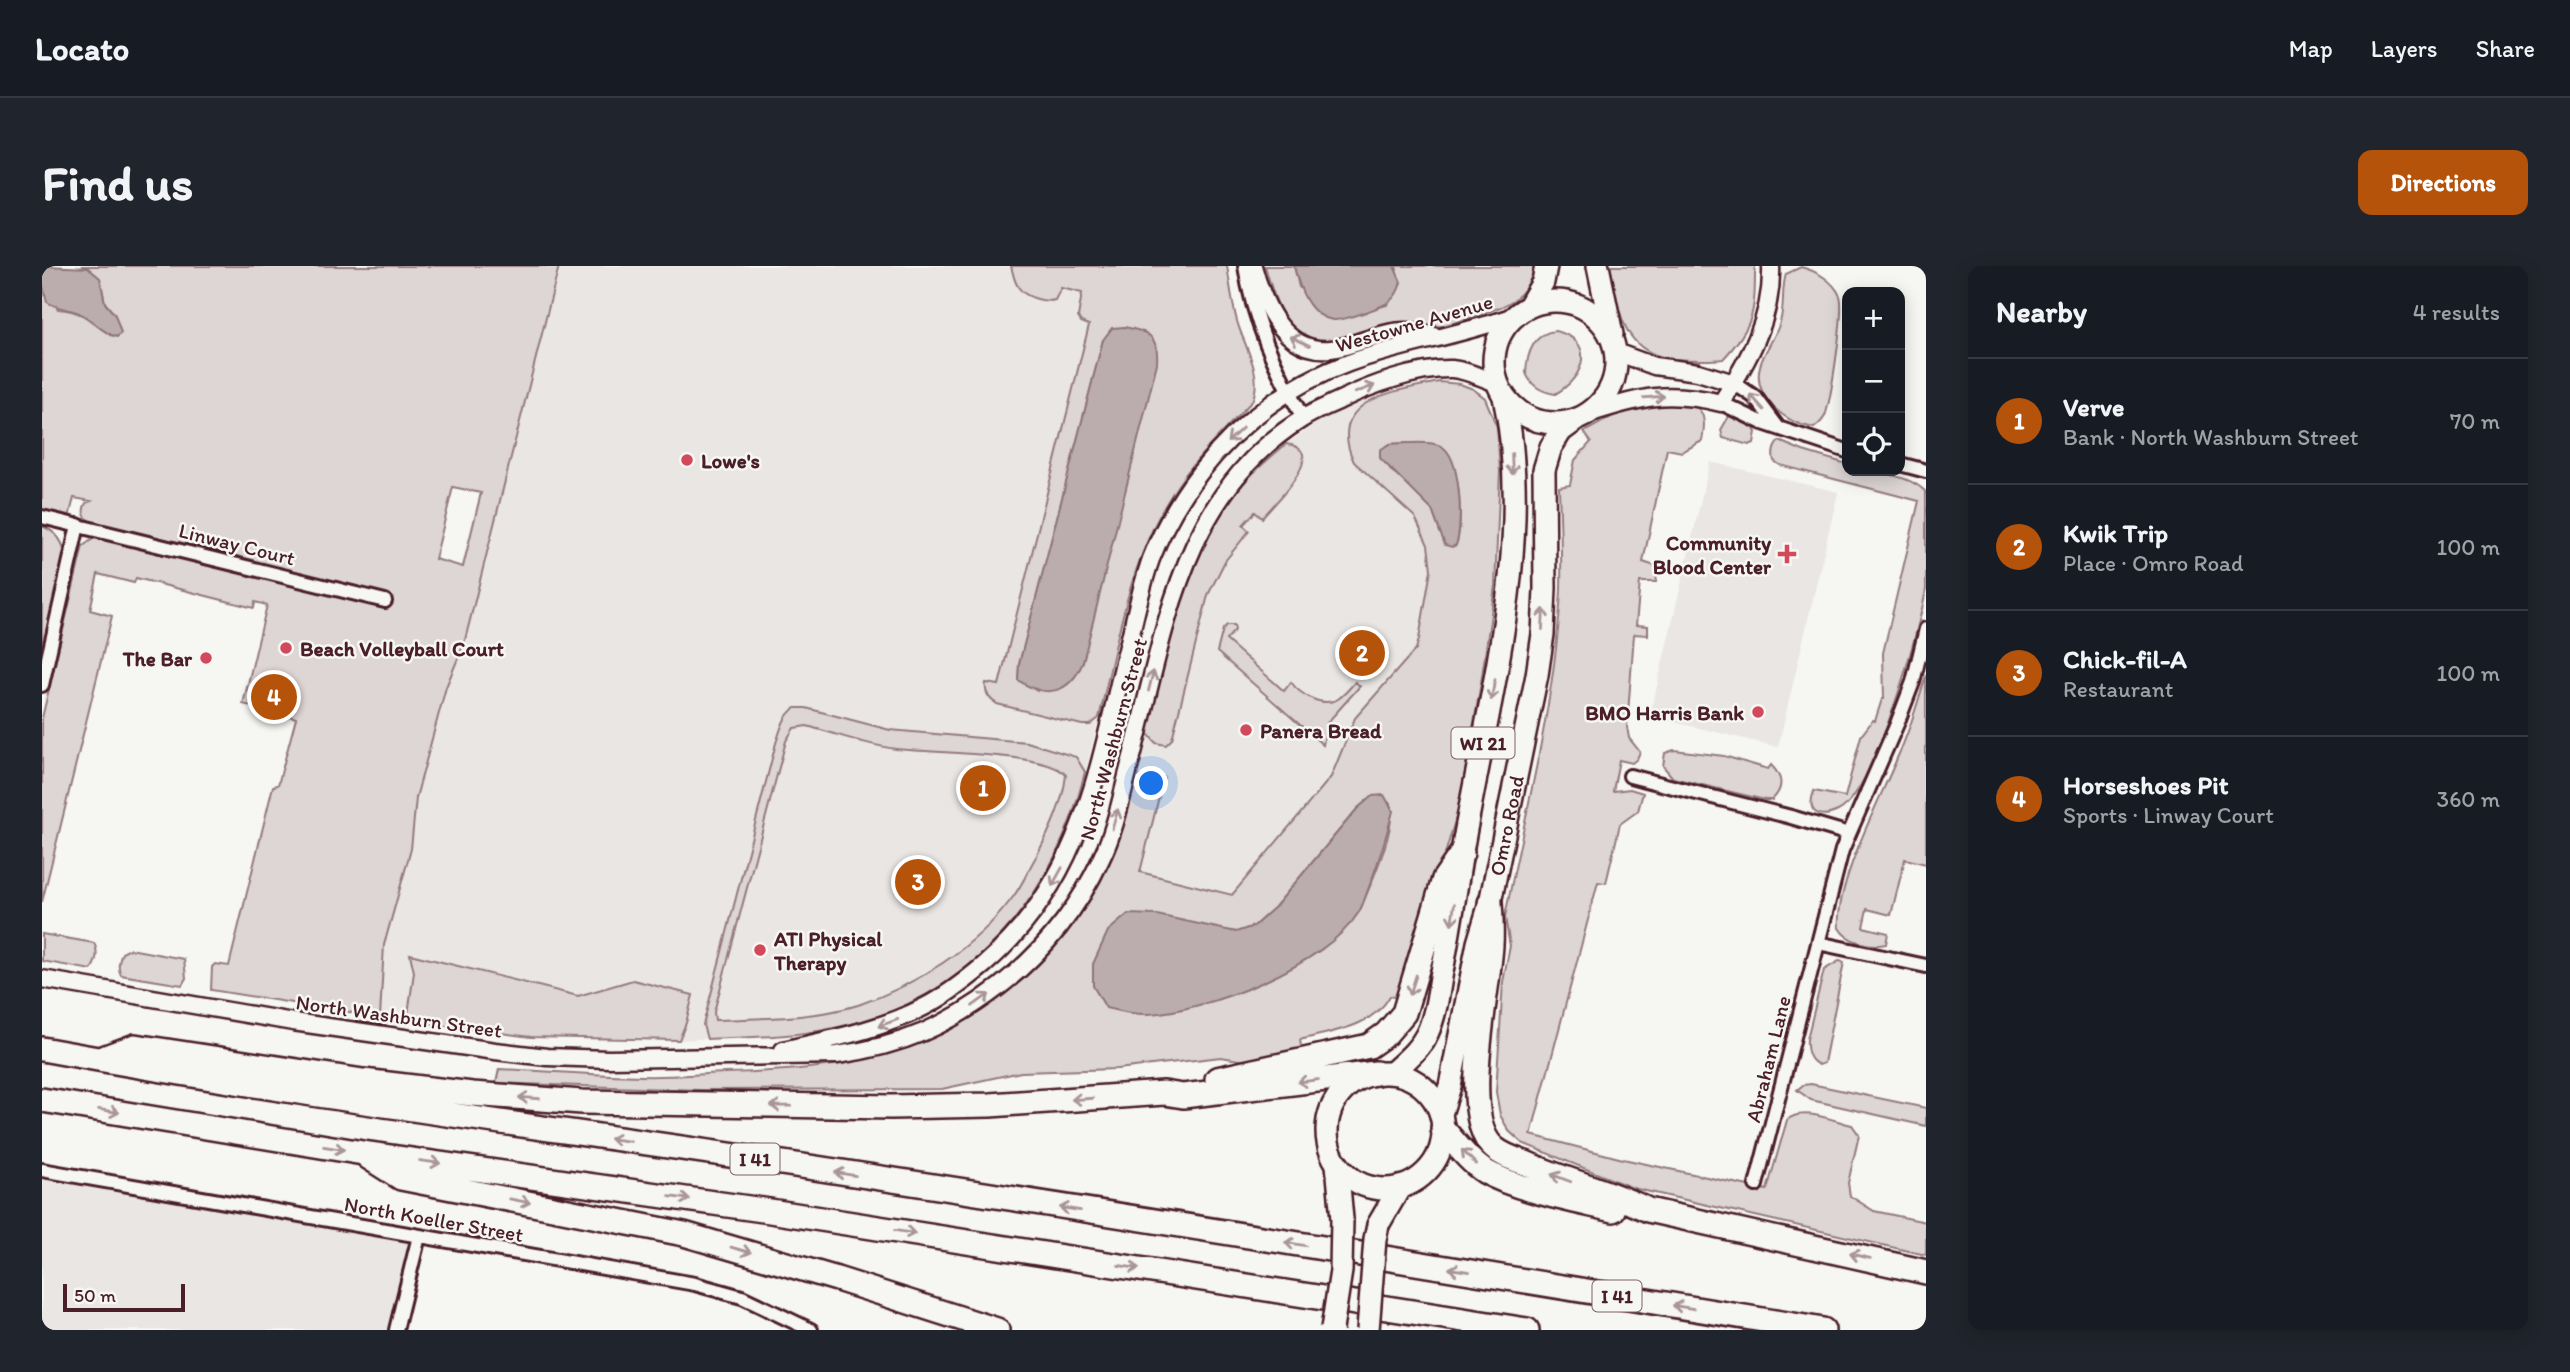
<!DOCTYPE html>
<meta charset="utf-8">
<style>
:root{--surface:#171b24;--page:#20242c;--text:#f1f3f6;--muted:#9ea1a6;--line:#363941;--accent:#b45309}
body{margin:0;font-family:Itim,sans-serif;background:var(--page);color:var(--text)}
.controls{position:absolute;right:21px;top:21px;display:grid;overflow:hidden;border-radius:14px;box-shadow:0 4px 18px #0003}
.controls button{width:63px;height:63px;display:grid;place-items:center;padding:0;border:0;border-bottom:2px solid var(--line);background:var(--surface);color:var(--text);font:35px sans-serif}
.scale{position:absolute;left:21px;bottom:18px;width:122px;box-sizing:border-box;padding-left:7px;border:4px solid #4a1f2b;border-top:0;font-size:19px;line-height:24px;white-space:nowrap;color:#4a1f2b;-webkit-text-stroke:5px #f6f6f2;paint-order:stroke}
.you{position:absolute;left:1110px;top:518px;width:24px;height:24px;margin:-18px;border:5px solid #fff;border-radius:50%;background:#1a73e8;box-shadow:0 0 0 10px #1a73e833}
.badge{display:grid;place-items:center;width:46px;height:46px;border-radius:50%;background:var(--accent);color:#fff;font-size:23px;font-weight:700}
.pin{position:absolute;translate:-50% -50%;border:4px solid #fff;box-shadow:0 2px 7px #0006}
.list{margin:0;padding:0;list-style:none}
h2{display:flex;justify-content:space-between;align-items:center;height:91px;margin:0;padding:0 28px;font-size:30px}
h2 small{font-size:23px;font-weight:400;color:var(--muted)}
.list li{display:grid;grid-template-columns:46px 1fr auto;gap:21px;align-items:center;box-sizing:border-box;height:126px;padding:0 28px;border-top:2px solid var(--line)}
.list b{display:block;font-size:26px;white-space:nowrap}
.list p{margin:0;font-size:23px;white-space:nowrap;color:var(--muted)}
.list em{font-size:23px;font-style:normal;color:var(--muted)}
.icon{flex:none;width:38px;height:38px;fill:none;stroke:currentColor;stroke-width:2;stroke-linecap:round;stroke-linejoin:round}
.map{position:relative;flex:none;width:1884px;height:1064px;overflow:hidden;border-radius:14px}
header{display:flex;align-items:center;gap:42px;box-sizing:border-box;height:98px;padding:0 35px;background:var(--surface);border-bottom:2px solid var(--line)}
header strong{font-size:33px}
nav{display:flex;gap:38px;margin-inline-start:auto;font-size:24px}
.intro{display:flex;align-items:center;justify-content:space-between;box-sizing:border-box;height:168px;padding:0 42px}
h1{margin:0;font-size:49px}
.button{padding:18px 32px;border-radius:14px;background:var(--accent);color:#fff;font-size:24px;font-weight:700}
main{display:flex;gap:42px;padding:0 42px}
aside{flex:1;background:var(--surface);border-radius:14px;box-shadow:0 4px 18px #0003}
.map>svg:first-child{display:block}
.built{fill:#e9e6e3}
.green{fill:#ddd6d5;stroke:#947a80;stroke-width:2;fill-rule:evenodd}
.water{fill:#bbadae;stroke:#8e747a;stroke-width:2}
.lines{fill:none;stroke-linecap:round;stroke-linejoin:round}
.minor-casing{stroke:#4a1f2b;stroke-width:18}
.tertiary-casing{stroke:#4a1f2b;stroke-width:21}
.trunk-casing{stroke:#4a1f2b;stroke-width:26}
.motorway-casing{stroke:#4a1f2b;stroke-width:28}
.minor{stroke:#f6f6f2;stroke-width:12}
.tertiary{stroke:#f6f6f2;stroke-width:16}
.trunk{stroke:#f6f6f2;stroke-width:21}
.motorway{stroke:#f6f6f2;stroke-width:23}
.trunk-bridge-casing{stroke:#4a1f2b;stroke-width:26;stroke-linecap:butt}
.trunk-bridge{stroke:#f6f6f2;stroke-width:21}
.oneway{stroke:#a99598}
.poi-dot{fill:#d1495b;stroke:#f6f6f2;stroke-width:2.5}
.labels{text-anchor:middle;dominant-baseline:central;stroke-width:5;stroke-linejoin:round;paint-order:stroke}
.shield{fill:#f6f6f2;stroke:#7e6067;stroke-width:2}
.shield-label{font-size:19px;font-weight:bold;fill:#4a1f2b}
.street-label{font-size:21px;fill:#4a1f2b;stroke:#f6f6f2}
.poi-label{font-size:21px;font-weight:bold;fill:#4a1f2b;stroke:#f6f6f2;text-anchor:start}
</style>
<header>
<strong>Locato</strong>
<nav><a>Map</a><a>Layers</a><a>Share</a></nav>
</header>
<div class="intro"><h1>Find us</h1><a class="button">Directions</a></div>
<main>
<div class="map">
<svg width="1884" height="1064" viewBox="0 0 1884 1064">
<rect width="100%" height="100%" fill="#f6f6f2"/>
<filter id="ink" filterUnits="userSpaceOnUse"><feTurbulence type="fractalNoise" baseFrequency=".0143" numOctaves="2"/><feDisplacementMap in="SourceGraphic" scale="14" xChannelSelector="R" yChannelSelector="G"/><feConvolveMatrix kernelMatrix="1 2 1 2 8 2 1 2 1" color-interpolation-filters="sRGB"/></filter>
<g filter="url(#ink)">
<path class="built" d="M 494,0 L 1185,0 L 1195,54 L 1212,105 L 1213,128 L 1210,135 L 1144,207 L 1117,250 L 1100,288 L 1087,328 L 1041,516 L 1023,572 L 997,621 L 987,636 L 943,686 L 904,717 L 877,732 L 834,751 L 790,763 L 711,771 L 633,774 L 489,771 L 308,747 Z
M 1397,116 L 1418,118 L 1431,123 L 1443,132 L 1450,144 L 1458,181 L 1453,320 L 1432,447 L 1196,655 L 1055,622 L 1077,572 L 1130,369 L 1185,239 L 1217,201 L 1244,178 L 1281,153 L 1339,128 Z
M 1668,196 L 1796,226 L 1736,481 L 1608,450 Z
M 0,904 L 377,970 L 354,1064 L 0,1064 Z"/>
<path class="green" d="M 41,0 L 517,0 L 422,378 L 404,421 L 374,532 L 369,583 L 342,679 L 338,751 L 169,724 L 170,701 L 173,698 L 187,700 L 231,520 L 236,519 L 254,452 L 201,438 L 225,339 L 213,336 L 212,342 L 94,312 L 92,317 L 56,308 L 48,344 L 70,350 L 0,636 L 0,452 L 41,280 L 55,270 L 213,306 L 211,294 L 47,255 C 41,249 40,244 44,237 L 49,235 L 32,232 L 27,251 L 0,245 L 0,16 L 16,43 C 36,44 54,55 68,69 L 73,49 L 63,37 L 58,13 ZM 411,221 L 439,227 L 421,301 L 393,293 Z
M 969,0 L 1185,0 C 1188,18 1190,37 1195,55 C 1202,80 1222,109 1210,135 C 1182,165 1152,193 1130,228 C 1087,295 1075,377 1057,452 L 1048,459 L 1040,459 L 955,438 C 947,433 942,427 944,417 L 957,419 L 1047,59 L 1039,56 L 1036,51 L 1040,27 L 1019,22 L 1013,34 C 1003,37 983,31 977,22 C 972,16 971,7 969,0 ZM 1061,74 L 995,425 L 976,414 L 977,399 Z
M 1223,0 L 1252,0 L 1257,21 L 1292,54 L 1345,39 L 1355,3 L 1352,0 L 1492,0 C 1487,34 1459,42 1431,51 C 1420,54 1410,58 1399,60 C 1389,61 1378,58 1367,60 C 1335,64 1298,83 1266,71 C 1239,61 1230,25 1223,0 Z
M 1568,0 L 1713,0 C 1713,45 1713,59 1681,93 C 1664,95 1649,94 1632,93 C 1579,87 1577,44 1568,0 Z
M 1759,1 C 1774,5 1791,14 1798,30 C 1803,43 1789,134 1783,150 C 1781,154 1776,159 1772,162 C 1744,157 1710,132 1718,100 C 1722,85 1734,71 1738,56 C 1743,40 1739,24 1744,8 Z
M 1513,65 C 1555,74 1543,112 1513,128 C 1500,126 1489,120 1484,107 C 1485,87 1492,67 1513,65 Z
M 1397,116 L 1418,118 L 1431,123 L 1443,132 L 1455,161 L 1458,205 L 1453,320 L 1439,417 L 1417,541 L 1360,733 L 1348,730 C 1330,762 1290,765 1258,774 L 1260,786 L 1215,797 L 1179,791 L 1075,803 L 979,806 L 900,823 L 659,824 L 454,817 L 457,803 C 504,805 552,809 599,810 C 627,811 656,808 684,807 C 806,803 893,793 987,707 C 1027,670 1059,624 1077,572 C 1084,553 1089,531 1094,511 L 1107,508 L 1122,511 L 1098,606 L 1190,629 L 1289,511 L 1313,452 L 1374,383 L 1377,373 L 1389,304 L 1386,279 L 1373,251 L 1312,196 C 1282,132 1354,125 1397,116 ZM 1365,177 L 1390,178 C 1397,186 1407,194 1411,203 C 1419,219 1420,263 1414,279 L 1399,269 L 1390,244 L 1362,214 L 1348,204 L 1347,178 ZM 1330,530 L 1348,537 C 1356,561 1327,622 1317,646 L 1051,698 L 1169,662 L 1195,666 L 1212,660 L 1233,641 L 1315,543 Z
M 1611,138 L 1654,141 C 1665,148 1662,164 1660,175 L 1640,186 L 1625,183 L 1601,296 L 1616,301 L 1614,316 L 1598,316 L 1594,359 L 1606,360 L 1606,369 L 1592,368 L 1585,461 L 1587,472 L 1598,486 L 1595,493 L 1590,497 L 1577,494 L 1571,525 L 1588,523 L 1601,527 L 1596,545 L 1578,558 L 1564,617 L 1556,616 L 1489,869 L 1581,893 L 1725,924 L 1745,854 C 1760,840 1792,855 1810,859 L 1817,869 L 1806,917 L 1808,930 L 1832,945 L 1884,956 L 1884,989 L 1591,922 L 1480,877 L 1467,865 L 1458,849 L 1454,826 L 1461,716 L 1468,680 L 1463,651 C 1484,544 1514,432 1519,323 C 1520,289 1518,255 1517,221 L 1528,219 L 1533,194 L 1549,176 L 1542,166 L 1580,145 Z
M 1687,150 L 1711,161 L 1714,166 L 1712,177 L 1707,179 L 1681,172 L 1679,164 Z
M 1737,175 L 1761,185 L 1805,198 L 1805,205 C 1830,205 1865,207 1884,226 C 1884,256 1884,295 1884,323 C 1877,365 1832,528 1796,545 C 1776,554 1764,546 1772,525 L 1803,531 L 1819,470 L 1831,454 L 1833,455 L 1840,433 L 1842,433 L 1841,387 L 1877,235 L 1738,199 L 1732,195 C 1730,187 1732,180 1737,175 Z
M 1244,178 C 1290,183 1232,238 1220,252 L 1213,246 L 1201,259 L 1207,265 L 1183,295 L 1166,329 L 1130,473 L 1124,479 L 1114,477 L 1105,467 C 1127,381 1141,288 1201,218 C 1214,203 1229,191 1244,178 Z
M 0,260 C 15,266 23,277 23,293 L 0,395 Z
M 1185,359 L 1192,359 L 1193,364 L 1184,374 L 1242,425 L 1249,416 C 1258,429 1281,442 1296,433 C 1302,429 1308,422 1313,416 L 1318,420 L 1285,457 L 1281,479 L 1175,386 L 1181,363 Z
M 1884,409 L 1884,598 L 1863,593 L 1849,649 L 1825,643 L 1821,661 L 1846,667 L 1844,678 C 1829,681 1806,677 1797,662 C 1793,617 1838,534 1856,490 C 1868,464 1876,436 1884,409 Z
M 753,442 L 764,442 L 848,464 L 985,476 L 1034,491 L 1043,506 C 1012,634 926,736 792,762 C 751,771 707,771 665,773 L 661,759 L 734,477 C 739,463 741,450 753,442 ZM 765,460 C 794,468 824,479 854,483 C 888,487 1004,486 1024,509 C 1021,537 1008,564 995,589 C 987,602 981,618 971,631 C 934,681 875,719 816,739 C 771,753 719,752 673,754 L 672,746 L 744,475 L 752,462 Z
M 1632,484 L 1682,490 L 1726,503 L 1729,499 C 1741,511 1742,522 1730,534 L 1723,534 L 1631,512 L 1621,500 L 1623,487 Z
M 0,668 L 52,677 C 57,686 54,696 49,704 L 0,695 Z
M 88,683 L 142,693 L 144,712 L 140,719 L 79,709 C 75,701 77,695 80,687 Z
M 368,688 L 536,730 L 591,714 L 651,729 L 644,757 L 637,774 L 489,771 L 365,755 L 372,706 Z
M 1797,695 L 1802,696 L 1782,797 L 1777,799 C 1767,795 1764,784 1765,773 L 1782,704 Z
M 1769,818 L 1884,842 L 1884,860 L 1769,834 L 1755,824 L 1761,819 Z"/>
<path class="water" d="M 4,0 L 46,2 L 58,12 L 63,37 L 73,49 L 79,67 L 75,71 C 61,68 50,53 37,47 C 25,42 16,43 5,36 L 0,16 L 0,2 Z
M 1252,0 L 1352,0 L 1359,16 C 1354,36 1343,39 1324,46 C 1315,49 1302,54 1292,54 C 1266,51 1257,21 1252,0 Z
M 1082,61 C 1106,66 1117,69 1115,97 L 1041,396 C 1028,428 1003,433 976,414 L 977,398 L 1061,74 L 1070,62 Z
M 1365,177 C 1376,177 1394,175 1403,183 C 1419,198 1421,260 1414,279 L 1410,281 L 1403,279 L 1390,244 L 1338,192 L 1338,184 L 1347,178 Z
M 1342,529 L 1351,545 C 1344,571 1337,596 1327,621 C 1324,629 1321,639 1317,646 C 1284,699 1167,745 1106,748 C 1092,749 1078,745 1064,742 L 1051,720 L 1051,698 L 1066,665 L 1086,648 L 1115,649 L 1194,666 L 1212,660 L 1233,641 L 1315,543 L 1330,530 Z"/>
<g class="lines">
<g class="minor-casing">
<path id="minor" d="M 1203,0 C 1211,55 1234,104 1261,152
M 1692,117 L 1714,132 L 1735,160
M 1679,137 L 1721,157 L 1805,185
M 1858,198 L 1884,205
M 0,251 L 343,335
M 0,419 L 36,259
M 1588,510 L 1749,551 L 1807,568
M 1776,677 L 1884,700
M 0,904 L 653,1018 L 700,1031 L 769,1064
M 1714,919 L 1800,584 L 1855,458 L 1871,416 L 1884,363
M 354,1064 L 377,970"/>
</g>
<g class="tertiary-casing">
<path id="tertiary" d="M 1211,0 C 1221,37 1241,88 1289,83 C 1314,80 1338,65 1363,65 C 1372,65 1381,67 1390,69
M 1574,86 L 1612,100 L 1656,106 L 1692,117
M 1546,148 C 1598,131 1625,124 1679,137 C 1706,95 1731,52 1729,0
M 0,713 L 251,756 L 453,785 L 505,791 L 567,793 L 795,789 C 860,780 906,760 958,720 C 1001,686 1036,643 1059,593 C 1073,565 1079,533 1087,502 C 1122,374 1136,230 1260,153 C 1272,145 1286,140 1298,134 C 1329,119 1375,102 1410,103 C 1425,104 1440,112 1455,117
M 741,784 C 789,773 838,764 882,741 C 904,730 923,715 942,699 C 1042,613 1056,501 1086,380 C 1093,351 1099,321 1109,293 C 1133,231 1175,177 1229,138 C 1304,82 1388,80 1472,50"/>
</g>
<g class="trunk-casing">
<g id="trunk">
<path d="M 1556,0 L 1570,68"/>
<circle cx="1513" cy="96" r="61"/>
<path d="M 1487,40 L 1501,16 L 1504,0"/>
<path d="M 1350,807 C 1363,795 1377,784 1385,768 C 1393,751 1396,730 1399,711 C 1407,670 1413,628 1420,586 C 1444,443 1494,275 1462,131"/>
<circle cx="1343" cy="865" r="58"/>
<path id="s1" d="M 1399,848 L 1408,820 L 1436,677 L 1448,637 L 1495,409 L 1501,368 L 1503,322 L 1502,204 L 1509,181 L 1519,165 L 1534,154"/>
<path d="M 1295,898 L 1300,953"/>
<path d="M 1336,959 L 1358,921"/>
</g>
</g>
<g class="motorway-casing">
<path id="motorway" d="M 1448,637 C 1449,651 1450,665 1449,679 C 1447,724 1416,852 1452,882 C 1461,890 1475,894 1486,898 C 1525,915 1567,925 1606,944 L 1884,1006
M 0,783 C 235,826 471,857 707,892 C 1066,946 1424,1005 1781,1064
M 58,793 L 93,780 L 321,815 L 430,828 L 540,836 L 849,841 L 948,839 L 1122,827 L 1141,830 L 1334,807
M 1175,813 L 1327,780 L 1344,768 L 1362,747 L 1402,613 L 1420,587
M 0,834 L 321,887 L 728,945 L 1485,1064
M 1401,863 C 1414,877 1426,895 1442,905 C 1475,924 1534,935 1571,944
M 326,891 L 359,912 L 642,968 L 795,1013 L 955,1064"/>
</g>
<use href="#minor" class="minor"/>
<use href="#tertiary" class="tertiary"/>
<use href="#trunk" class="trunk"/>
<use href="#motorway" class="motorway"/>
<g class="trunk-bridge-casing">
<path id="trunk-bridge" d="M 1290,1063 L 1299,1005 L 1300,953
M 1326,1064 L 1333,973 L 1336,959"/>
</g>
<use href="#trunk-bridge" class="trunk-bridge"/>
</g>
<defs><path id="oneway-shaft" d="M-6 0H5M1.5-3L5.5 0L1.5 3" fill="none" stroke-width="1.6" stroke-linecap="round" stroke-linejoin="round" transform="scale(1.75)"/></defs>
<g class="oneway">
<use href="#oneway-shaft" transform="translate(1258 75) rotate(-155)"/>
<use href="#oneway-shaft" transform="translate(1323 123) rotate(-21)"/>
<use href="#oneway-shaft" transform="translate(1612 131) rotate(-5)"/>
<use href="#oneway-shaft" transform="translate(1715 136) rotate(-132)"/>
<use href="#oneway-shaft" transform="translate(1193 169) rotate(137)"/>
<use href="#oneway-shaft" transform="translate(1470 198) rotate(88)"/>
<use href="#oneway-shaft" transform="translate(1501 353) rotate(-87)"/>
<use href="#oneway-shaft" transform="translate(1109 415) rotate(-76)"/>
<use href="#oneway-shaft" transform="translate(1451 424) rotate(101)"/>
<use href="#oneway-shaft" transform="translate(1073 553) rotate(-74)"/>
<use href="#oneway-shaft" transform="translate(1015 611) rotate(119)"/>
<use href="#oneway-shaft" transform="translate(1411 648) rotate(98)"/>
<use href="#oneway-shaft" transform="translate(1371 719) rotate(108)"/>
<use href="#oneway-shaft" transform="translate(939 734) rotate(-36)"/>
<use href="#oneway-shaft" transform="translate(846 757) rotate(160)"/>
<use href="#oneway-shaft" transform="translate(1266 815) rotate(173)"/>
<use href="#oneway-shaft" transform="translate(487 832) rotate(-176)"/>
<use href="#oneway-shaft" transform="translate(1040 833) rotate(176)"/>
<use href="#oneway-shaft" transform="translate(739 840) rotate(-179)"/>
<use href="#oneway-shaft" transform="translate(67 845) rotate(9)"/>
<use href="#oneway-shaft" transform="translate(578 874) rotate(-172)"/>
<use href="#oneway-shaft" transform="translate(292 882) rotate(9)"/>
<use href="#oneway-shaft" transform="translate(1427 891) rotate(-135)"/>
<use href="#oneway-shaft" transform="translate(388 896) rotate(7)"/>
<use href="#oneway-shaft" transform="translate(803 908) rotate(-171)"/>
<use href="#oneway-shaft" transform="translate(1519 912) rotate(-159)"/>
<use href="#oneway-shaft" transform="translate(638 932) rotate(8)"/>
<use href="#oneway-shaft" transform="translate(478 935) rotate(11)"/>
<use href="#oneway-shaft" transform="translate(1028 943) rotate(-171)"/>
<use href="#oneway-shaft" transform="translate(863 966) rotate(9)"/>
<use href="#oneway-shaft" transform="translate(1253 978) rotate(-171)"/>
<use href="#oneway-shaft" transform="translate(699 984) rotate(16)"/>
<use href="#oneway-shaft" transform="translate(1818 990) rotate(-167)"/>
<use href="#oneway-shaft" transform="translate(1087 1001) rotate(9)"/>
<use href="#oneway-shaft" transform="translate(1417 1004) rotate(-171)"/>
<use href="#oneway-shaft" transform="translate(1641 1041) rotate(-171)"/>
</g>
</g>
<g class="poi-dot">
<circle cx="645" cy="194" r="7"/>
<path d="M1741.5 277.5h7v7h7v7h-7v7h-7v-7h-7v-7h7z"/>
<circle cx="244" cy="382" r="7"/>
<circle cx="164" cy="392" r="7"/>
<circle cx="1716" cy="446" r="7"/>
<circle cx="1204" cy="464" r="7"/>
<circle cx="718" cy="684" r="7"/>
</g>
<g class="labels">
<g class="shield">
<rect x="1409.5" y="461.5" width="63" height="31" rx="5"/>
<rect x="688.5" y="877.5" width="49" height="31" rx="5"/>
<rect x="1550.5" y="1014.5" width="49" height="31" rx="5"/>
</g>
<g class="shield-label">
<text x="1441" y="477">WI 21</text>
<text x="713" y="893">I 41</text>
<text x="1575" y="1030">I 41</text>
</g>
<g class="street-label">
<text transform="translate(1372 57) rotate(-16)">Westowne Avenue</text>
<text transform="translate(195 278) rotate(14)">Linway Court</text>
<text transform="translate(1071 473) rotate(-75)">North Washburn Street</text>
<text stroke="none"><textPath href="#s1" startOffset="296">Omro Road</textPath></text>
<text transform="translate(357 750) rotate(8)">North Washburn Street</text>
<text transform="translate(1726 793) rotate(-76)">Abraham Lane</text>
<text transform="translate(392 953) rotate(10)">North Koeller Street</text>
</g>
<g class="poi-label">
<text x="659" y="194">Lowe's</text>
<text x="1729" y="276" text-anchor="end">Community<tspan x="1729" dy="24">Blood Center</tspan></text>
<text x="258" y="382">Beach Volleyball Court</text>
<text x="150" y="392" text-anchor="end">The Bar</text>
<text x="1702" y="446" text-anchor="end">BMO Harris Bank</text>
<text x="1218" y="464">Panera Bread</text>
<text x="732" y="672">ATI Physical<tspan x="732" dy="24">Therapy</tspan></text>
</g>
</g>
</svg>
<div class="controls">
<button>+</button>
<button>−</button>
<button><svg class="icon" aria-label="locate" viewBox="0 0 24 24"><circle cx="12" cy="12" r="6"/><path d="M12 2v4M12 18v4M2 12h4M18 12h4"/></svg></button>
</div>
<div class="scale">50 m</div>
<div class="you"></div>
<div class="pin badge" style="left:941px;top:522px">1</div>
<div class="pin badge" style="left:1320px;top:387px">2</div>
<div class="pin badge" style="left:876px;top:616px">3</div>
<div class="pin badge" style="left:232px;top:431px">4</div>
</div>
<aside>
<h2>Nearby<small>4 results</small></h2>
<ul class="list">
<li><span class="badge">1</span><div><b>Verve</b><p>Bank · North Washburn Street</p></div><em>70 m</em></li>
<li><span class="badge">2</span><div><b>Kwik Trip</b><p>Place · Omro Road</p></div><em>100 m</em></li>
<li><span class="badge">3</span><div><b>Chick-fil-A</b><p>Restaurant</p></div><em>100 m</em></li>
<li><span class="badge">4</span><div><b>Horseshoes Pit</b><p>Sports · Linway Court</p></div><em>360 m</em></li>
</ul>
</aside>
</main>
